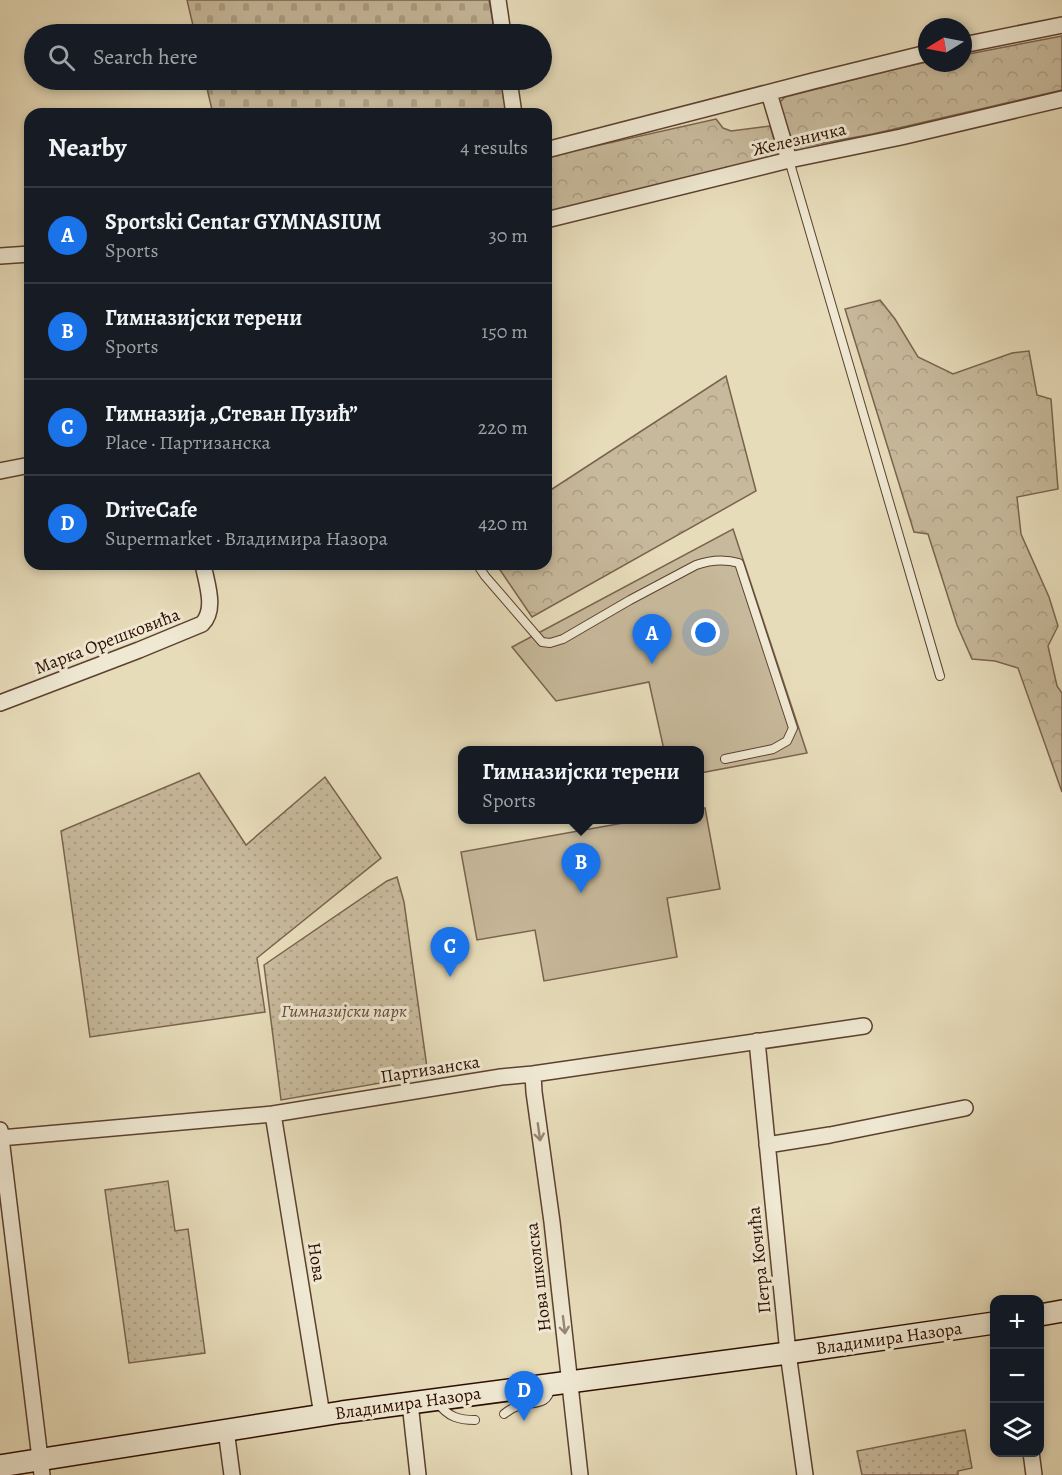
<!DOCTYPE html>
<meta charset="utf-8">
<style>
:root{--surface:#171b24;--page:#20242c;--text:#f1f3f6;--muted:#9ea1a6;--line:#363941;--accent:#1a73e8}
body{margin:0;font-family:Alegreya,serif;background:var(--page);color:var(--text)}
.controls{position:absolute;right:18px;bottom:18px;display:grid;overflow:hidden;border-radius:12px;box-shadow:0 3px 9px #0003}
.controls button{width:54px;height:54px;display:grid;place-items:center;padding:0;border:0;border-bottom:2px solid var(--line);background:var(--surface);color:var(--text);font:30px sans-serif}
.compass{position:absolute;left:918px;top:18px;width:54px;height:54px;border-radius:50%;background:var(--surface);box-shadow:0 3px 9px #0003;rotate:260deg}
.you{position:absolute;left:706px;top:633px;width:21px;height:21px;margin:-15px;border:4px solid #fff;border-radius:50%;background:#1a73e8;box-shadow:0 0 0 9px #1a73e833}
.badge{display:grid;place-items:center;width:39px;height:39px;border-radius:50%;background:var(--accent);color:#fff;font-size:20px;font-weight:700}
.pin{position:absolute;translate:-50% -50px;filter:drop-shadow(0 2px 3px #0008)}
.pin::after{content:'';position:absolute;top:32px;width:21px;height:18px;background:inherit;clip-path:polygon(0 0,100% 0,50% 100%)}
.popup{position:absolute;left:458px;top:746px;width:246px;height:78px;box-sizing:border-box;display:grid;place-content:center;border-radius:12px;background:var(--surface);filter:drop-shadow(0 2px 4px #0005);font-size:20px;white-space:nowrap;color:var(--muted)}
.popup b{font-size:22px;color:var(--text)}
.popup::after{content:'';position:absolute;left:50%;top:100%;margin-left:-12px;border:12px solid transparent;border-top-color:var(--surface)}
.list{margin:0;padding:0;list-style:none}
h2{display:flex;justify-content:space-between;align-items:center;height:78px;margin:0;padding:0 24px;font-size:26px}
h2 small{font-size:20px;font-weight:400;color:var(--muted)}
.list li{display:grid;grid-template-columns:39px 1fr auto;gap:18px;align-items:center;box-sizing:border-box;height:96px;padding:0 24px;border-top:2px solid var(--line)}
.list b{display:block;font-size:22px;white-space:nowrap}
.list p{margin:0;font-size:20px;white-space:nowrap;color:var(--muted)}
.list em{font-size:20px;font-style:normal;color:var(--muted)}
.icon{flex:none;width:33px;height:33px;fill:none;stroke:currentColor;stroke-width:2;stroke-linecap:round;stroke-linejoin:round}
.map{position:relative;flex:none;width:1062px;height:1475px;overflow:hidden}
.search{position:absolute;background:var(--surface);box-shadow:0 3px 9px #0003;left:24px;top:24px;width:528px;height:66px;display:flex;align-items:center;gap:15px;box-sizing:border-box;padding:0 21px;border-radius:33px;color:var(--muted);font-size:22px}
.panel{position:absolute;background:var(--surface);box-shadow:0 3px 9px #0003;left:24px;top:108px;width:528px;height:462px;border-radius:18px}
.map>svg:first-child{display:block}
.forest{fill:url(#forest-crowns);stroke:#7a634e;stroke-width:1.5}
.cemetery{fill:url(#cemetery-stones);stroke:#7a634e;stroke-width:1.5}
.park{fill:url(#park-dots);stroke:#7a634e;stroke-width:1.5}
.pitch{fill:#c7b99b;stroke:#7a634e;stroke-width:1.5}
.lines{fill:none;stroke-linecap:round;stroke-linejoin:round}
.lane-casing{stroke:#5c412f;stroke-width:10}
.street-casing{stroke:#5c412f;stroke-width:18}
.secondary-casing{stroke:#2d0d01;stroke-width:24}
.lane{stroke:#efe8d2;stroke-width:8}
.street{stroke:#efe8d2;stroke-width:15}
.secondary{stroke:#efe8d2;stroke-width:21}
.oneway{stroke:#988574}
.labels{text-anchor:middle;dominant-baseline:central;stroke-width:6;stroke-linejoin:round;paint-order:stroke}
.street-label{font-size:18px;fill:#2d0d01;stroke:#efe8d2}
.park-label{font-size:18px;font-style:italic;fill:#634937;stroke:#efe8d2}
</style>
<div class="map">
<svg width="1062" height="1475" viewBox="0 0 1062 1475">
<defs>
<pattern id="forest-crowns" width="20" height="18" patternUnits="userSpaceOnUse" patternTransform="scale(1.5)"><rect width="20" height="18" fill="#c7b99b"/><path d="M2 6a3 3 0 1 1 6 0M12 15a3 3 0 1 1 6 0" fill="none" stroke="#ab9e84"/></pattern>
<pattern id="cemetery-stones" width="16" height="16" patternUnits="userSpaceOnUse" patternTransform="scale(1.5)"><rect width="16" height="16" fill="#c7b99b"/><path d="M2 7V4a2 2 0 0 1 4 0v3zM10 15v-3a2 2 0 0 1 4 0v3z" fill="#ab9e84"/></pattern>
<pattern id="park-dots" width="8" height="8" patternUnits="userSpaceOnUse" patternTransform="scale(1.5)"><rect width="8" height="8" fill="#c7b99b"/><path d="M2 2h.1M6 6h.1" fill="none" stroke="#ab9e84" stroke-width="1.8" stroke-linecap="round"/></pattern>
</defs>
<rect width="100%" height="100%" fill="#e7dcba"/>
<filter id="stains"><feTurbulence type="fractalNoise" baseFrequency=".00333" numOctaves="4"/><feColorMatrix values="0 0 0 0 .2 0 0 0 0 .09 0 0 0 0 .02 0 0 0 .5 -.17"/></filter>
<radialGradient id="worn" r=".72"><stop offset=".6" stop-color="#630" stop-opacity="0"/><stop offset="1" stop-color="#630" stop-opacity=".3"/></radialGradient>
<path class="forest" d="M 1062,36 L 1062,90 L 873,134 L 796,148 L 784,121 L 779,103 L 785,97 L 899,68 L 927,62 L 963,63 L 963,55 Z
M 716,119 L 723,128 L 731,131 L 770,126 L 779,156 L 546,212 L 546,157 Z
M 880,300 L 895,319 L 918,357 L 953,374 L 1012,353 L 1029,351 L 1037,395 L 1051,399 L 1058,489 L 1017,497 L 1021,534 L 1049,597 L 1058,626 L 1048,646 L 1057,686 L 1062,693 L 1062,792 L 1018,668 L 995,661 L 972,659 L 957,625 L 928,534 L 914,532 L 845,309 Z
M 726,376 L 756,491 L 532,617 L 496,564 L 546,564 L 546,493 Z"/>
<path class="cemetery" d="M 187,0 L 489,0 L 495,34 L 195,34 Z
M 205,80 L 502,80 L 507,114 L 213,114 Z"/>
<path class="park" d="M 199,773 L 246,845 L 325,777 L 381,858 L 257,958 L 265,1012 L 90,1037 L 61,831 Z
M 397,877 L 404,902 L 428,1075 L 281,1100 L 264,965 L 387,881 Z
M 168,1181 L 175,1231 L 188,1229 L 205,1353 L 129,1363 L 105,1190 Z
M 965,1430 L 972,1468 L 958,1471 L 958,1475 L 862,1475 L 857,1451 Z"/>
<path class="pitch" d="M 733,529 L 807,753 L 700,773 L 700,750 L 664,750 L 649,682 L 556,701 L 512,647 Z
M 705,808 L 720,889 L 667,898 L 677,957 L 544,981 L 535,930 L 477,940 L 461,852 L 640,820 L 700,820 L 700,809 Z"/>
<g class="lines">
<g class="lane-casing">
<path id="lane" d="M 789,160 L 940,676
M 477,564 L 485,576 L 542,642 L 550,643 L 563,639 L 630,600 L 696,565 C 710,560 725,559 739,563 L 793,728 L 787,741 L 773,749 L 725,759
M 438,1403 C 448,1417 459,1420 475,1420
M 504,1414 C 509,1410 514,1407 521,1405 C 535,1402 549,1405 550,1387"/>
</g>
<g class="street-casing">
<path id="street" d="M 498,0 L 503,34
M 963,45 L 1062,25
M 509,80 L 514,114
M 769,93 L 789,160
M 546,150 L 813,81 L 927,53
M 546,220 L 789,160 L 901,137 L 1062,99
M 0,256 L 30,254
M 0,471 L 30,465
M 0,703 L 139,650 L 202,624 C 217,609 206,582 203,564
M 757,1041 L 788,1353 L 805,1475
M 533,1074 L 534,1092 L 552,1222 L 580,1475
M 273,1114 L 322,1415
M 0,1130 L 42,1475
M 0,1138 L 273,1114 L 501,1077 L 533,1074 L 864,1026
M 767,1145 L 830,1135 L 965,1108
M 410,1403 L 418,1475
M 226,1430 L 232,1475
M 1031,1452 L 1034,1475"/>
</g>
<g class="secondary-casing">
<path id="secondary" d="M 1040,1315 L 1062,1311
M 0,1466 L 342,1412 L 788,1353 L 994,1323"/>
</g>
<use href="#lane" class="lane"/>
<use href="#street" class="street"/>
<use href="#secondary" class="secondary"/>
</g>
<defs><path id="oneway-shaft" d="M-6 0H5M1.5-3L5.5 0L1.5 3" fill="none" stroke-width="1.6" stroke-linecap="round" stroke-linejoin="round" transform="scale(1.5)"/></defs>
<g class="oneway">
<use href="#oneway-shaft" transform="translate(539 1132) rotate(82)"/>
<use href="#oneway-shaft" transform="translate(564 1325) rotate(83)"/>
</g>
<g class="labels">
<g class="street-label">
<text transform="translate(799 139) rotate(-13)">Железничка</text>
<text transform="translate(107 641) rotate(-21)">Марка Орешковића</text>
<text transform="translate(430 1069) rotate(-9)">Партизанска</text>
<text transform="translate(759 1260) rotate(-96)">Петра Кочића</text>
<text transform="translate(317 1262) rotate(81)">Нова</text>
<text transform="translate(538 1277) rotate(-97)">Нова школска</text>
<text transform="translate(889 1338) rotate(-8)">Владимира Назора</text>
<text transform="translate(408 1403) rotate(-8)">Владимира Назора</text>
</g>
<g class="park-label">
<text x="344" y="1011">Гимназијски парк</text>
</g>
</g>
<rect width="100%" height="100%" filter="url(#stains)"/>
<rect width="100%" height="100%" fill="url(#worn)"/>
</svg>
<div class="controls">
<button>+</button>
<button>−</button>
<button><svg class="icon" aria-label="layers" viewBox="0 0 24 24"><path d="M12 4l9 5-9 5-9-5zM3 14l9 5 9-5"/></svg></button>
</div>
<svg class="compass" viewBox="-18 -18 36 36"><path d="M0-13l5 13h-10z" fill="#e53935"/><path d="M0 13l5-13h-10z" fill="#9ea1a6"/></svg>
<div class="you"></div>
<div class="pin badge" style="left:652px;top:664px">A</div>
<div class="pin badge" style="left:581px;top:893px">B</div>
<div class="popup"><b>Гимназијски терени</b>Sports</div>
<div class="pin badge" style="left:450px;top:977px">C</div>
<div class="pin badge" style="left:524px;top:1421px">D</div>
<div class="search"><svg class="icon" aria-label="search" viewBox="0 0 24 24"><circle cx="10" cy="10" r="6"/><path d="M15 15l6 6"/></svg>Search here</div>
<section class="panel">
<h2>Nearby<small>4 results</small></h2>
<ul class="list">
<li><span class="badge">A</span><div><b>Sportski Centar GYMNASIUM</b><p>Sports</p></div><em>30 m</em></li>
<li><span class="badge">B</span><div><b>Гимназијски терени</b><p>Sports</p></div><em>150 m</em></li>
<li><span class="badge">C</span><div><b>Гимназија „Стеван Пузић”</b><p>Place · Партизанска</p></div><em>220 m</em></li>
<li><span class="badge">D</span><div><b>DriveCafe</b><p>Supermarket · Владимира Назора</p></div><em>420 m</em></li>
</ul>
</section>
</div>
